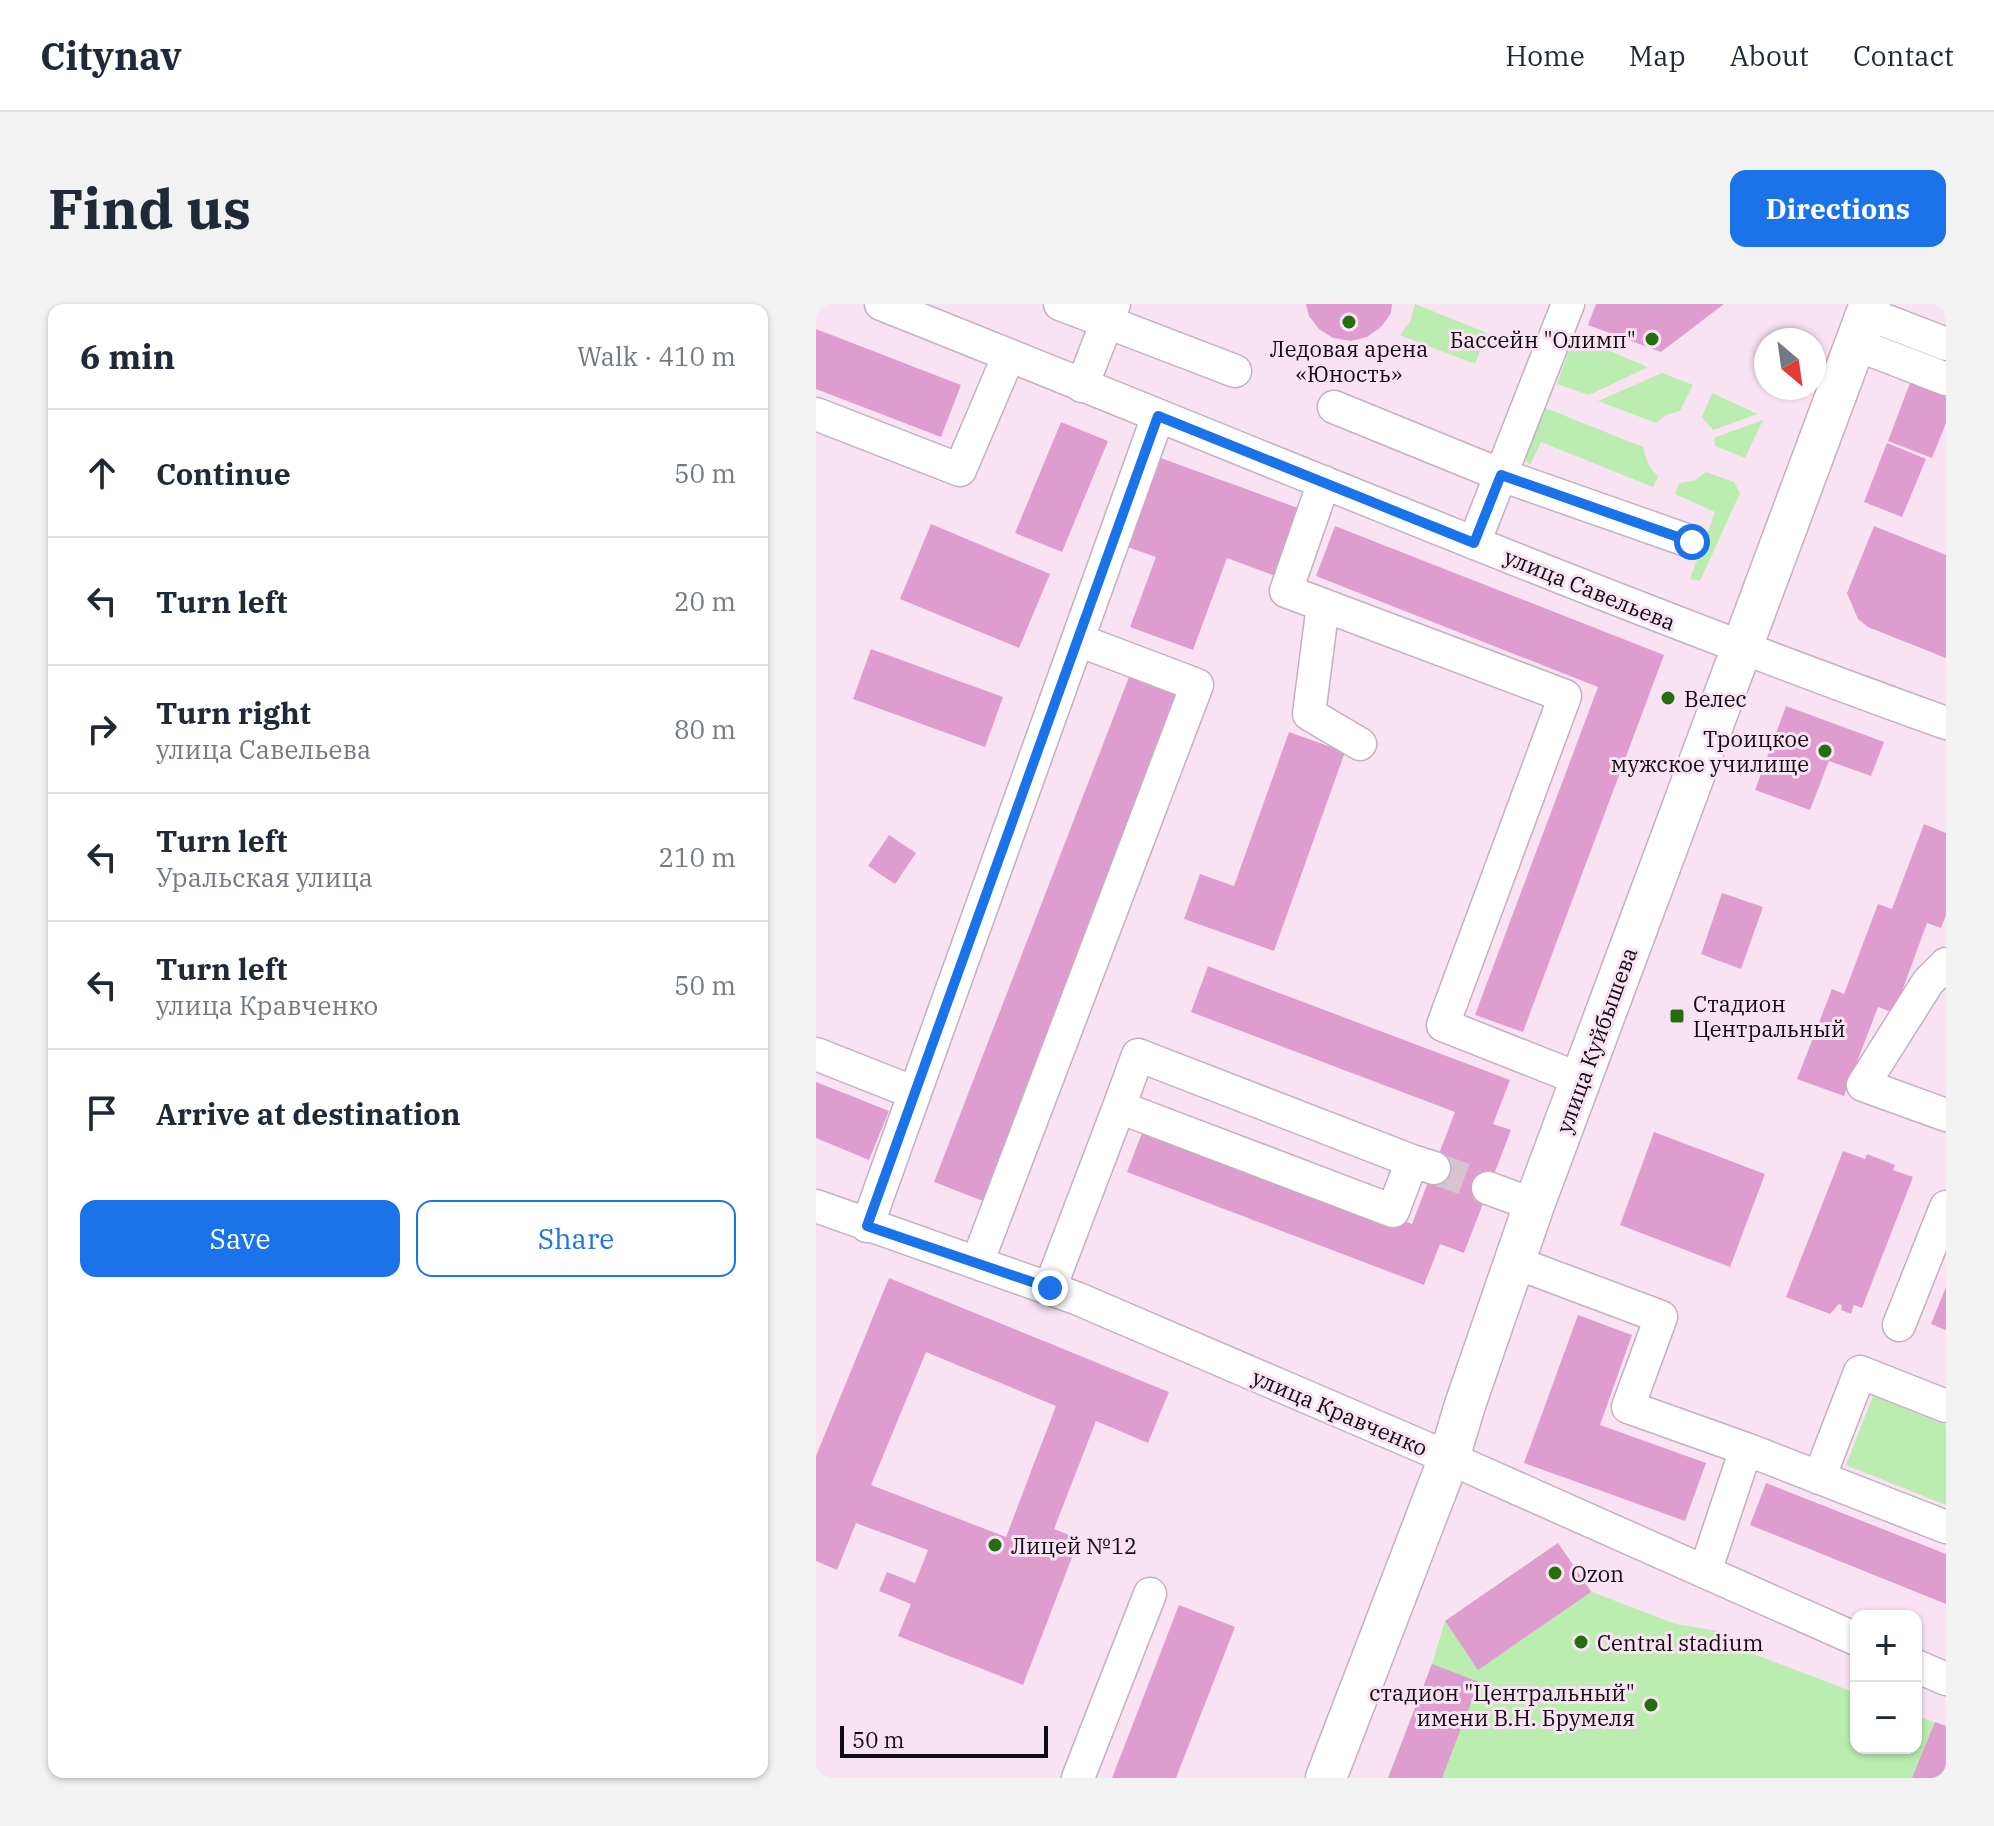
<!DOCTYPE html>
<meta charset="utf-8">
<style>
:root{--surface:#fff;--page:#f2f2f3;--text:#1f2937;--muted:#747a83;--line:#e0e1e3;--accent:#1a73e8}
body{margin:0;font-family:"IBM Plex Serif",serif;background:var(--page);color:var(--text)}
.controls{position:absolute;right:24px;bottom:24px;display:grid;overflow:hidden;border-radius:16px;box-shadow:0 2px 6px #0004}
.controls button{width:72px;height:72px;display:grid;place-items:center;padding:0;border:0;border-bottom:2px solid var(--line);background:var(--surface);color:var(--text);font:40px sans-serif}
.compass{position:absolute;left:938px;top:24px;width:72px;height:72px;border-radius:50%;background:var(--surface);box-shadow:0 2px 6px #0004;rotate:151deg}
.scale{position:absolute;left:24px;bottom:20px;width:208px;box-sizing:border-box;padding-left:8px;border:4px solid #120b10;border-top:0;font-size:22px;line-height:28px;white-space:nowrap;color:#120b10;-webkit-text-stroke:6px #f9e3f3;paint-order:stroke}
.stop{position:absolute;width:24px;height:24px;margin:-18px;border:6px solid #1a73e8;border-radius:50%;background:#fff}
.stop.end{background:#1a73e8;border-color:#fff;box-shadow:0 2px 8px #0008}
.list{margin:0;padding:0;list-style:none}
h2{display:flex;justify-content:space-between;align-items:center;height:104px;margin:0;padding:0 32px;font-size:34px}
h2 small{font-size:26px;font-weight:400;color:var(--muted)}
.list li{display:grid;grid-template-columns:52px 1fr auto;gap:24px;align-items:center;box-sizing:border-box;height:128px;padding:0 32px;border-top:2px solid var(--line)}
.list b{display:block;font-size:30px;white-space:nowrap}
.list p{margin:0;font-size:26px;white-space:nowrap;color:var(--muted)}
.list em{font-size:26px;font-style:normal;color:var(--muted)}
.actions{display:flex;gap:16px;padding:24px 32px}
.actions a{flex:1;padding:18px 0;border:2px solid var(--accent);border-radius:16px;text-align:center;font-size:28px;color:var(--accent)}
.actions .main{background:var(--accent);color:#fff}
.icon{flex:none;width:44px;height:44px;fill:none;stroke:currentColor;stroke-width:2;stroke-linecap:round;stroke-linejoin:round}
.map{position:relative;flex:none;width:1130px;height:1474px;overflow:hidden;border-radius:16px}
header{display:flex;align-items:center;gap:48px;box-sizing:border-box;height:112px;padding:0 40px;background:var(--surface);border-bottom:2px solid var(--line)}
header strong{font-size:38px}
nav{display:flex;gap:44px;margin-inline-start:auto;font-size:28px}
.intro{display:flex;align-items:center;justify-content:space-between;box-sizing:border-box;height:192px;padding:0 48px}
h1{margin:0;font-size:56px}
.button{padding:20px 36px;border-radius:16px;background:var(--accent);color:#fff;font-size:28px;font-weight:700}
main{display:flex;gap:48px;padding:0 48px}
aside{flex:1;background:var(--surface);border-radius:16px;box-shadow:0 2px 6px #0004}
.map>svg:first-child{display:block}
.green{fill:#baedaf}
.building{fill:#df9dcf;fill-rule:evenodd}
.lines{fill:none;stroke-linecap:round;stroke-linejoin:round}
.minor-tunnel{stroke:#d6c3d1;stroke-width:32;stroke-dasharray:32 16;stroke-linecap:butt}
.minor-casing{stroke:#c4b0bf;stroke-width:35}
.major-casing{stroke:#c4b0bf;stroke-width:43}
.minor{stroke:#fff;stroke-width:32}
.major{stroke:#fff;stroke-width:40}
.route{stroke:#1a73e8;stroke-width:10}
.poi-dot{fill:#246e0e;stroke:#f9e3f3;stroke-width:3}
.labels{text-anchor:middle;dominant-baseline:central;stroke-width:6;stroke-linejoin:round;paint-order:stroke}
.poi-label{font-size:22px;fill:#120b10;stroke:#f9e3f3;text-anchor:start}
.street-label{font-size:22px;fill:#120b10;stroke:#f9e3f3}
</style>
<header>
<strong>Citynav</strong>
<nav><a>Home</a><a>Map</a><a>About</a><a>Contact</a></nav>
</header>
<div class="intro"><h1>Find us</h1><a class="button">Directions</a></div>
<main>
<aside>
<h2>6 min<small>Walk · 410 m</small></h2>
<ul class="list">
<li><svg class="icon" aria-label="ahead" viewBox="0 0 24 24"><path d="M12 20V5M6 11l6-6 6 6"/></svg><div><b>Continue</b></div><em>50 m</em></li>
<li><svg class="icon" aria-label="left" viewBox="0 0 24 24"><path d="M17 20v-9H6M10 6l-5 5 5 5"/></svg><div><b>Turn left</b></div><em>20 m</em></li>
<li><svg class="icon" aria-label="right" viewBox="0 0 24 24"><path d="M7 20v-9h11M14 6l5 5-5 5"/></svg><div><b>Turn right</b><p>улица Савельева</p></div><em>80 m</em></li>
<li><svg class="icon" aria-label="left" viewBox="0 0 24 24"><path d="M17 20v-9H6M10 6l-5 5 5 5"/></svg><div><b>Turn left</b><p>Уральская улица</p></div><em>210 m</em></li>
<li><svg class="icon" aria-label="left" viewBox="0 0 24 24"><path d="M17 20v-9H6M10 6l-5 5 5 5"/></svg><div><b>Turn left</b><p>улица Кравченко</p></div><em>50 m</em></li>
<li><svg class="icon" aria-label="arrive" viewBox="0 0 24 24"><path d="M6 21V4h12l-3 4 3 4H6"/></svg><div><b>Arrive at destination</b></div></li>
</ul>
<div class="actions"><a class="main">Save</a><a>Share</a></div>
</aside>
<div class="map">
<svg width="1130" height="1474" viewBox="0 0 1130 1474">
<rect width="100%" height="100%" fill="#f9e3f3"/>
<path class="green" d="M 599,0 L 671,29 L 659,60 L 584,31 L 594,18 Z
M 758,32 L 832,63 L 773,91 L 741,80 Z
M 846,69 L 877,81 L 864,107 L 850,111 L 840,119 L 782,97 Z
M 896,89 L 942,110 L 897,126 L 886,113 Z
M 727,103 L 827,143 L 832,160 L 842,173 L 837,183 L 725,138 L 714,161 L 707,155 Z
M 947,116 L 929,154 L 899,142 L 898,134 Z
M 890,168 L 918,178 L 924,189 L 884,277 L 874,275 L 899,208 L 859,190 L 863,179 L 878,177 Z
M 1057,1092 L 1130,1121 L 1130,1201 L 1030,1161 Z
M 742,1239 L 776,1288 L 860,1320 L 901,1327 L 938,1350 L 1040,1389 L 1040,1444 L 1100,1444 L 1100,1411 L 1130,1423 L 1130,1474 L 572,1474 L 616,1360 L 629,1317 Z"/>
<path class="building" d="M 490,0 L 576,0 L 575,9 L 565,23 L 551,33 L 535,37 L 517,34 L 503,25 L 493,12 Z
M 780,0 L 908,0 L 845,48 L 772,21 Z
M 0,25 L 145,81 L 125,133 L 0,85 Z
M 1094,79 L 1130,93 L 1130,119 L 1116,154 L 1072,137 Z
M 245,118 L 292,137 L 246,248 L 199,229 Z
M 1071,139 L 1110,155 L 1086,213 L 1048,198 Z
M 342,153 L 490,207 L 465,274 L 411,254 L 377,346 L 314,323 L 340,253 L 309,242 Z
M 115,220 L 234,270 L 203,344 L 84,295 Z
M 519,222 L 848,351 L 707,728 L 659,711 L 782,383 L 500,272 Z
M 1058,222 L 1130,251 L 1130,354 L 1052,323 L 1042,315 L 1031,289 Z
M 55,345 L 187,393 L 169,443 L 37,395 Z
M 313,373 L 362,392 L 167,897 L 118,878 Z
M 970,402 L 1068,438 L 1055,472 L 1013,457 L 994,506 L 939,486 Z
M 473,428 L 529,448 L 458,647 L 368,615 L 384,570 L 418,582 Z
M 1108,520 L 1130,529 L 1130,611 L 1125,624 L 1111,619 L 1078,709 L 1062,703 L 1028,792 L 981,775 L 1016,685 L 1028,690 L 1062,600 L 1076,605 Z
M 73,531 L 100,549 L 79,580 L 52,562 Z
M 906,589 L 947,603 L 925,665 L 885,650 Z
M 392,662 L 694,776 L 677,820 L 695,826 L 648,949 L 624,940 L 608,981 L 311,868 L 330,819 L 596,920 L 639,808 L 375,708 Z
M 0,778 L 73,807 L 53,856 L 0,834 Z
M 838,828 L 949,870 L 914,963 L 804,921 Z
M 1027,847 L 1049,855 L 1051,850 L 1079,861 L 1077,866 L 1097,873 L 1046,1004 L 1038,1001 L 1035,1010 L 1025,1006 L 1026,1002 L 1023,1000 L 1014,1010 L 970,993 Z
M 73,974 L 353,1088 L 332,1139 L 280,1117 L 238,1225 L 263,1235 L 207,1381 L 82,1332 L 95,1300 L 63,1287 L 71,1268 L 99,1279 L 112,1246 L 40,1219 L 21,1266 L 0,1257 L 0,1152 ZM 110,1048 L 240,1102 L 190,1233 L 55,1181 Z
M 1130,983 L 1130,1026 L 1115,1020 Z
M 762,1011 L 816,1031 L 784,1121 L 890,1159 L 869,1217 L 708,1159 Z
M 950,1179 L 1130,1250 L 1130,1300 L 934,1221 Z
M 742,1239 L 775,1288 L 662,1366 L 629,1317 Z
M 363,1301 L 419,1323 L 360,1474 L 296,1474 Z
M 616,1360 L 663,1378 L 626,1474 L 572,1474 Z
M 1119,1418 L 1130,1422 L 1130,1474 L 1096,1474 Z"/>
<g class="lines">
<path class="minor-tunnel" d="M 618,864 L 672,884"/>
<g class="minor-casing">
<path id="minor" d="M 65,0 C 420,141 771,290 1130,419
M 244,0 L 419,67
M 1050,9 L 1130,40
M 1039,40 L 1130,75
M 266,82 L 298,0
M 518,103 L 685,171 L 876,238
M 0,110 L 144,166 L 193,51
M 508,178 L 470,287 L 749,392 L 627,721 L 766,776
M 658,239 L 752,0
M 507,301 L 493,410 L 544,440
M 1130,660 L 1112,678 L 1047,781 L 1130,811
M 0,750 L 99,789
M 303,803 L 322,751 L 596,857
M 672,884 L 718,901
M 0,902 L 260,994 L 633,1154 L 1040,1335
M 51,922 L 342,112
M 698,958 L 845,1013 L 812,1103 L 930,1145 L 889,1268
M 161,959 L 381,381 L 262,336
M 234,984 L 303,803 L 577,907 L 596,857 L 618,864
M 1083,1021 L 1130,903
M 930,1145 L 1130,1223
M 1003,1174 L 1044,1068 L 1130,1102
M 1100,1362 L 1130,1375
M 262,1474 L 334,1290"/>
</g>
<g class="major-casing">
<path id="major" d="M 510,1474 L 633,1154 L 649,1101 L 718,901 L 1054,0"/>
</g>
<use href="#minor" class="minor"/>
<use href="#major" class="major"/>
</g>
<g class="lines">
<path class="route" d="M 234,984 L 51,922 L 342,112 L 658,239 L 685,171 L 876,238"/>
</g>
<g class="poi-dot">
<circle cx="533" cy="18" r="8"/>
<circle cx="836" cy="35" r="8"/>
<circle cx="852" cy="394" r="8"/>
<circle cx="1009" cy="447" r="8"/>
<rect x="853" y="704" width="16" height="16" rx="4"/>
<circle cx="179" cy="1241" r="8"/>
<circle cx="739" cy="1269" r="8"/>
<circle cx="765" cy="1338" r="8"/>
<circle cx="835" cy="1401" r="8"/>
</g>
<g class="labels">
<g class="poi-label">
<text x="820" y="35" text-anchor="end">Бассейн "Олимп"</text>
<text x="533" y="44" text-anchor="middle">Ледовая арена<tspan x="533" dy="25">«Юность»</tspan></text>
<text x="868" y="394">Велес</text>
<text x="993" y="434" text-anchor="end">Троицкое<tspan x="993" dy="25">мужское училище</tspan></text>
<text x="877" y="699">Стадион<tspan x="877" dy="25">Центральный</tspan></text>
<text x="195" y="1241">Лицей №12</text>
<text x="755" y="1269">Ozon</text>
<text x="781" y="1338">Central stadium</text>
<text x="819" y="1388" text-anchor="end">стадион "Центральный"<tspan x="819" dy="25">имени В.Н. Брумеля</tspan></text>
</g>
<g class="street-label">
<text transform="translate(774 285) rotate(22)">улица Савельева</text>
<text transform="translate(780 736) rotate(-70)">улица Куйбышева</text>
<text transform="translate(524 1108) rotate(23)">улица Кравченко</text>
</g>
</g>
</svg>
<div class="controls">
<button>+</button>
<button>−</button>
</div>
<svg class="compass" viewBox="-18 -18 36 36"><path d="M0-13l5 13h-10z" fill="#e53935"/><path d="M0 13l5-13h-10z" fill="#747a83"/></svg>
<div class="scale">50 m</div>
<div class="stop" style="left:876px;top:238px"></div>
<div class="stop end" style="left:234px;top:984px"></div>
</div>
</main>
